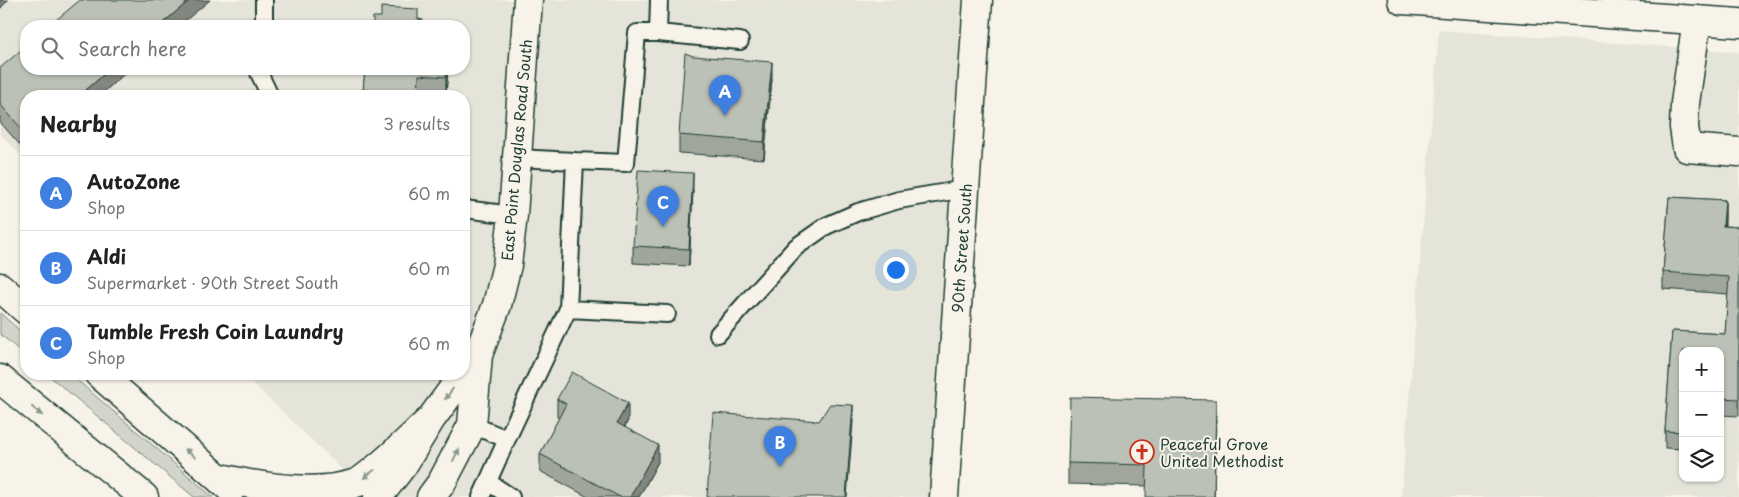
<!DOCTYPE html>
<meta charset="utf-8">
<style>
:root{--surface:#fff;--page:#f6f6f6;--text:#222;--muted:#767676;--line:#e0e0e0;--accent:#ea580c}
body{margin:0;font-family:"Playpen Sans",sans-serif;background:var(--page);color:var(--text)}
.controls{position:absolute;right:15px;bottom:15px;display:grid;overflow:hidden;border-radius:10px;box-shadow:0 1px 4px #0004}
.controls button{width:45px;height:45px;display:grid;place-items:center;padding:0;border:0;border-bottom:1px solid var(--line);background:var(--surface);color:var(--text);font:25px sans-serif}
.you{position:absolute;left:895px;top:269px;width:18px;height:18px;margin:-12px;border:4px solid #fff;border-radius:50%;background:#1a73e8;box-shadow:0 0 0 8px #1a73e833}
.badge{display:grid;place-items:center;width:32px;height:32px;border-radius:50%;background:var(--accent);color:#fff;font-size:16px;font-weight:700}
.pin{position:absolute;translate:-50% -41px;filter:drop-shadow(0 1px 2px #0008)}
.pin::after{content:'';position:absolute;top:26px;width:18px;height:15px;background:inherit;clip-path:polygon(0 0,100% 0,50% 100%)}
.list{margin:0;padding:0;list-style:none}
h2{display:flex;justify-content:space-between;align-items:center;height:65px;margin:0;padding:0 20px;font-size:21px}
h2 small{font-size:16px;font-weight:400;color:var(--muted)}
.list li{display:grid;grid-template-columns:32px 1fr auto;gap:15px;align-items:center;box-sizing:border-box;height:75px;padding:0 20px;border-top:1px solid var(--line)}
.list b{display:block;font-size:19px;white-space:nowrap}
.list p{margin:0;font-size:16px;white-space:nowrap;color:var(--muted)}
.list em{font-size:16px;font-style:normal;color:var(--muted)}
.icon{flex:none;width:28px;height:28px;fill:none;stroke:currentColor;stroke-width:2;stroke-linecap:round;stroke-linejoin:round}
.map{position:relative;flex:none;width:1739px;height:497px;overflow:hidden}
.search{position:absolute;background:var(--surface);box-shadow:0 1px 4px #0004;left:20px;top:20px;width:450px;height:55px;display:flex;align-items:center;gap:12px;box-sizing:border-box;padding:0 18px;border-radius:20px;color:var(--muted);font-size:19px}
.panel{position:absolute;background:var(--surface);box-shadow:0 1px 4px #0004;left:20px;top:90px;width:450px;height:290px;border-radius:20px}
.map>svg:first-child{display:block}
.built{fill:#e5e4d9;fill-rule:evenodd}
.green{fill:#d3d5ca;stroke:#79897f}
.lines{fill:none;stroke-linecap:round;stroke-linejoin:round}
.lane-casing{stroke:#1f3d34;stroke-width:20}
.street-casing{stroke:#1f3d34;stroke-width:31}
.secondary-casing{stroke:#1f3d34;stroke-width:31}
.lane{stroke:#f7f3e8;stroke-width:16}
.street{stroke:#f7f3e8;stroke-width:28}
.secondary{stroke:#f7f3e8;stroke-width:28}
.wall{fill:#a1a69d;stroke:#1f3d34}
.shaded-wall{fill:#83877f;stroke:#1f3d34}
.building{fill:#bbc1b6;stroke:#1f3d34}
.oneway{fill:#8b988e}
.labels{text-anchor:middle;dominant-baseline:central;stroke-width:4;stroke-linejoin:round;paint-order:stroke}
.street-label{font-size:15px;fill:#1f3d34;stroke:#f7f3e8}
.poi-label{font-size:15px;fill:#1f3d34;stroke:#f7f3e8;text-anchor:start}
</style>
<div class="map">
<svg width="1739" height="497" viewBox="0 0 1739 497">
<rect width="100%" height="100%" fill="#f7f3e8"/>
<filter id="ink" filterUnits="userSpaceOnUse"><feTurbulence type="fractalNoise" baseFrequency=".02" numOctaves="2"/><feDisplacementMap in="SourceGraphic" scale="10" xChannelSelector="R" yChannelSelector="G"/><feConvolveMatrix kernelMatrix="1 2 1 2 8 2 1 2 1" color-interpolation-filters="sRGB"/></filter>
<g filter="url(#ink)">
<path class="built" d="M 0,0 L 978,0 L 944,497 L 371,497 L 243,374 L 464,374 L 464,96 L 26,96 L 26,160 L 0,134 ZM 26,26 L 464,26 L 464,69 L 26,69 Z
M 1439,30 L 1739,52 L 1739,497 L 1401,497 ZM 1683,351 L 1720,351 L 1720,478 L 1683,478 Z"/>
<path class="green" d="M 0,313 L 26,336 L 26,356 L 0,334 Z
M 47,374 L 70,374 L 213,497 L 194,497 Z"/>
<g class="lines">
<g class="lane-casing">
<path id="lane" d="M 264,26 L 264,0
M 658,33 L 740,41
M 260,69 L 259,73 L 270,96
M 575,161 L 626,163 L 637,33 L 658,33 L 659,0
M 464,209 L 513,215
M 568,309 L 667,314
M 718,334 L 796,247 L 826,226 L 858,212 L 899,200 L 965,189
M 472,425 L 507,439 L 481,497
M 507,439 L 568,309 L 575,161 L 517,158
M 488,482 L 511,497"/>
</g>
<g class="street-casing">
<path id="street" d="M 1697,20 L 1685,103 L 1684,127 L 1687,148 L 1739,152"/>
</g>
<g class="secondary-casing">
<path id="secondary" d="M 1402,0 L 1739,23
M 0,287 L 26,310
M 99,374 L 231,489
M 0,379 L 144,497
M 217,477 C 259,487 319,497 359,482 C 385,464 408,440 431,419
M 378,497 L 403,465 L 431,419 L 478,355
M 431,497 L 442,482 L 472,425 L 478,355 L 497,305 L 507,265 L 513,215 L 528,0
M 944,497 L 978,0"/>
</g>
<use href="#lane" class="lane"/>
<use href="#street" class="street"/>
<use href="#secondary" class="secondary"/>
</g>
<path class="wall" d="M 0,68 L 130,69 L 99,96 L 26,96 L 26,152 L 0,122 Z
M 365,69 L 448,69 L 446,94 L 419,92 L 418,96 L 363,96 Z
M 772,79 L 764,159 L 679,153 L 679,135 Z
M 693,190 L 689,266 L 633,263 L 633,246 Z
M 1669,197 L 1725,200 L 1725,226 L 1739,227 L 1739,416 L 1720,415 L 1720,351 L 1683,351 L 1683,449 L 1665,448 L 1665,431 L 1672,331 L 1725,334 L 1728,294 L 1663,289 L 1663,272 Z
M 557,399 L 628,420 L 625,427 L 658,462 L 639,497 L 588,497 L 540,471 L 540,454 L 559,418 L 557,417 Z
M 1216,421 L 1146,486 L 1068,484 L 1068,463 Z"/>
<path class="shaded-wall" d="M 0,0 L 8,0 L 0,9 Z
M 190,0 L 210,0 L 179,26 L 159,26 Z
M 772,62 L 772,79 L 764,159 L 764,142 Z
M 110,69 L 130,69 L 99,96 L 79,96 Z
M 447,69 L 448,69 L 446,94 L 446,77 Z
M 693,173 L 693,190 L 689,266 L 689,249 Z
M 1725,200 L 1725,218 L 1723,244 L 1723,226 Z
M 1216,400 L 1216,421 L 1214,497 Z
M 628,403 L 628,420 L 617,440 L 617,423 Z
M 853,405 L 853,423 L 847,497 L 846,497 Z
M 658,445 L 658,462 L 639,497 L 630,497 Z"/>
<path class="building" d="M 80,0 L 190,0 L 159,26 L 49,26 Z
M 381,7 L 418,9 L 418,19 L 423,20 L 422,26 L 373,26 L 373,17 L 381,17 Z
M 26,46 L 26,69 L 110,69 L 79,96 L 26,96 L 26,134 L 0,104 L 0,68 Z
M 685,53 L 693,56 L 772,62 L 764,142 L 679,135 Z
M 365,69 L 447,69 L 446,77 L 419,75 L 418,96 L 402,96 L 368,94 L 369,90 L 363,90 Z
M 638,170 L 693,173 L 689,249 L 633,246 Z
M 1669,197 L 1725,200 L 1723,226 L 1739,227 L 1739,399 L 1720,398 L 1720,351 L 1683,351 L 1683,432 L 1665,431 L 1672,331 L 1725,334 L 1729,277 L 1663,272 Z
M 572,372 L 628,403 L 617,423 L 658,445 L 630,497 L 620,497 L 540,454 L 566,404 L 557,399 Z
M 1070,397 L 1216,400 L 1214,497 L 1146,497 L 1147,465 L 1068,463 Z
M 830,404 L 853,405 L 846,497 L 707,497 L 713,413 L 819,421 Z"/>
<defs><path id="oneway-solid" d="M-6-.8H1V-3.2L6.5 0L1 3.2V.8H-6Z" transform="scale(1.25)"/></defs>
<g class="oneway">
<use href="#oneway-solid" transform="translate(449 394) rotate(126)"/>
<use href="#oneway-solid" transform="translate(37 411) rotate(40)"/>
<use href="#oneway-solid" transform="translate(190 453) rotate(-139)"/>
<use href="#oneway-solid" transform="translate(456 455) rotate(-63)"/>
<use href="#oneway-solid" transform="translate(369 474) rotate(143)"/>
</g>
</g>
<defs>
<g id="church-ring" transform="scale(1.25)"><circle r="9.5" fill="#f7f3e8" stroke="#c8321e" stroke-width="1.5"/><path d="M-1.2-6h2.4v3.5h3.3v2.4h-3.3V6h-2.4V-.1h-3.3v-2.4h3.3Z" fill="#c8321e"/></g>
</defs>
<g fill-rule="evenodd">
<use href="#church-ring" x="1142" y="452"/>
</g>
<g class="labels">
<g class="street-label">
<text transform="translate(516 150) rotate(-85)">East Point Douglas Road South</text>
<text transform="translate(961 248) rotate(-86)">90th Street South</text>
</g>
<g class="poi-label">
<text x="1160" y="443">Peaceful Grove<tspan x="1160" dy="17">United Methodist</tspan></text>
</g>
</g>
</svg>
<div class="controls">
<button>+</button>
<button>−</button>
<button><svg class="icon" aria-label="layers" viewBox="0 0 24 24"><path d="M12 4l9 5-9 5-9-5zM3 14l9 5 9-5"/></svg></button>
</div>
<div class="you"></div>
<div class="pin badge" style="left:725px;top:116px;background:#3f7fe0">A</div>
<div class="pin badge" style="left:780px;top:467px;background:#3f7fe0">B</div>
<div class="pin badge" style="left:663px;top:227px;background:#3f7fe0">C</div>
<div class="search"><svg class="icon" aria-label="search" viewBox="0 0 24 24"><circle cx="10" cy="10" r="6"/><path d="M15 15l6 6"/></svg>Search here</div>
<section class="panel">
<h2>Nearby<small>3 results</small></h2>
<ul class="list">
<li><span class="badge" style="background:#3f7fe0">A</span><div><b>AutoZone</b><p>Shop</p></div><em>60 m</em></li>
<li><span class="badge" style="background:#3f7fe0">B</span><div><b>Aldi</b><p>Supermarket · 90th Street South</p></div><em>60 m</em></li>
<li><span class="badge" style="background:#3f7fe0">C</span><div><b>Tumble Fresh Coin Laundry</b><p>Shop</p></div><em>60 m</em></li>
</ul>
</section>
</div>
